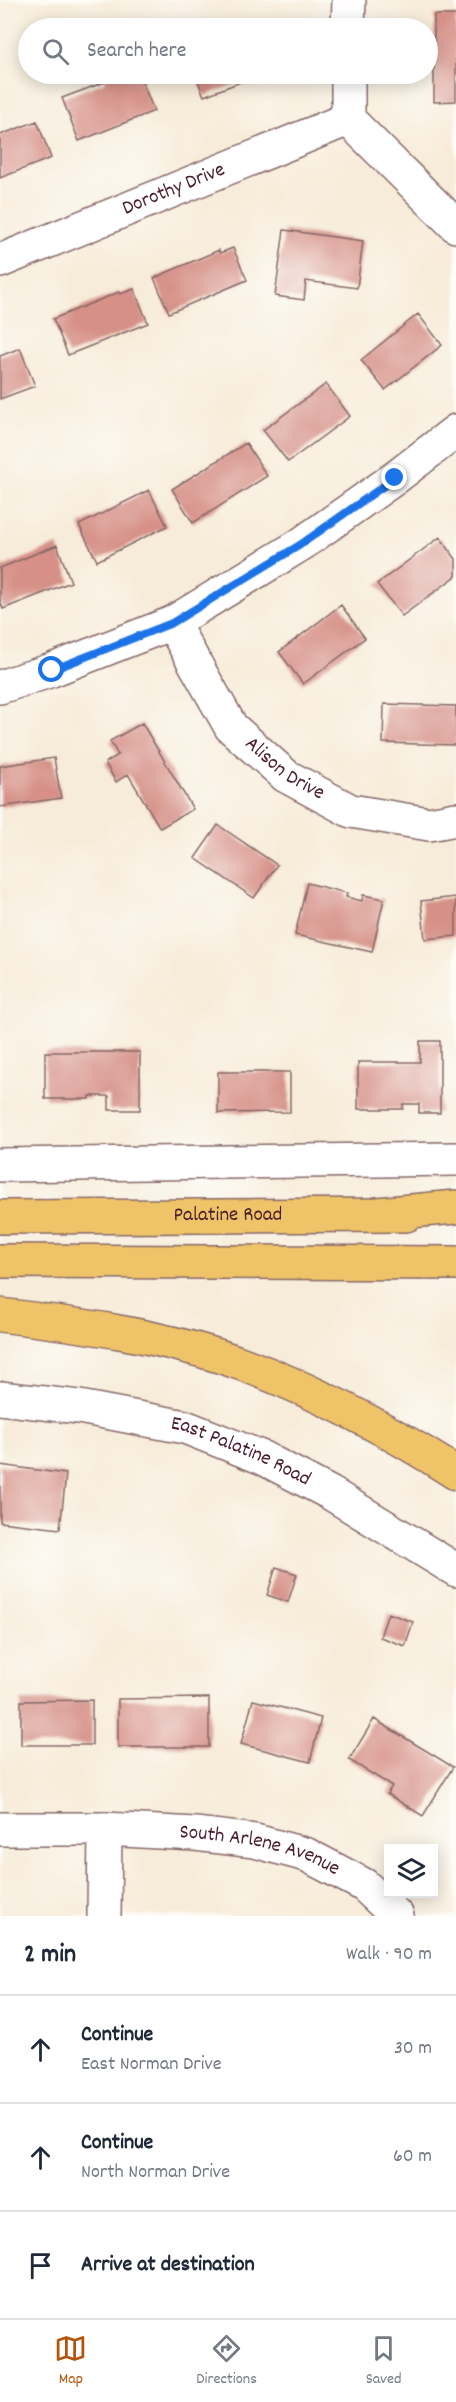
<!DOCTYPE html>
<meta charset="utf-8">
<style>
:root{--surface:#fff;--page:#f2f2f3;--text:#1f2937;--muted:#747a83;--line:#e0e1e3;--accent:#b45309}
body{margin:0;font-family:Dekko,sans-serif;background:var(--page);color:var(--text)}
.controls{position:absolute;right:18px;bottom:18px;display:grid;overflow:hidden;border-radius:0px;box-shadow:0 3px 15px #0003}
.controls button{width:54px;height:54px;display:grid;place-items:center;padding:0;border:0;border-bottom:2px solid var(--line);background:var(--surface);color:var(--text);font:30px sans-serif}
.stop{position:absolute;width:18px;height:18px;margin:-14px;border:4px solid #1a73e8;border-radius:50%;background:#fff}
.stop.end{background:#1a73e8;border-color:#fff;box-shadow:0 2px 6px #0008}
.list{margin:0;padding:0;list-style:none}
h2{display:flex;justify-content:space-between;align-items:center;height:78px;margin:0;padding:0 24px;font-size:26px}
h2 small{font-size:20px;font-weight:400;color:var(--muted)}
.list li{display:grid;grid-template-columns:39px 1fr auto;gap:18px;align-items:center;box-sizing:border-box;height:108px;padding:0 24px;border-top:2px solid var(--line)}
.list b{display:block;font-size:22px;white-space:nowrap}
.list p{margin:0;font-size:20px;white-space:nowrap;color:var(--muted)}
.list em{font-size:20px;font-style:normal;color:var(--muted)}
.icon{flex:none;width:33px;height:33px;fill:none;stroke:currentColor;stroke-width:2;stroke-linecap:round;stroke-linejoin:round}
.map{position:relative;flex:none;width:456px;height:1916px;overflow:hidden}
.search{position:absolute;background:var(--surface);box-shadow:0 3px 15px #0003;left:18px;right:18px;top:18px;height:66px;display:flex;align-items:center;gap:15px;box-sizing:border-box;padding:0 21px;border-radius:33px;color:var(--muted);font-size:22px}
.sheet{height:402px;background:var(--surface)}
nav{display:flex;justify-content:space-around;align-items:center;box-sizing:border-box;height:84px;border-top:2px solid var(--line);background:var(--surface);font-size:16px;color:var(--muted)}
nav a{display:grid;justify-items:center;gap:3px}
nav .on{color:var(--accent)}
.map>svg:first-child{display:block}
.building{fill:#d69087}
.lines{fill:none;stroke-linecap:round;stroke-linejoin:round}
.minor-casing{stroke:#876768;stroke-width:36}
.major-casing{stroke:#876768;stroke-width:36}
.highway-casing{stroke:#876768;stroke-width:36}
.minor{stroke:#fff;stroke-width:33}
.major{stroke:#efc469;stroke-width:33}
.highway{stroke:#efc469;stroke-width:33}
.route{stroke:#1a73e8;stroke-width:8}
.labels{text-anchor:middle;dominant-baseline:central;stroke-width:5;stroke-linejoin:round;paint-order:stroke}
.street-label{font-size:21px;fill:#4a1f2b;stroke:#fdfcf7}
</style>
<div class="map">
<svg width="456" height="1916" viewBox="0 0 456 1916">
<rect width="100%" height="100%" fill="#fdfcf7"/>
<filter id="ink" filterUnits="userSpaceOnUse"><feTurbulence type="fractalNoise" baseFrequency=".0167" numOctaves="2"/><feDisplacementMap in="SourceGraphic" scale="12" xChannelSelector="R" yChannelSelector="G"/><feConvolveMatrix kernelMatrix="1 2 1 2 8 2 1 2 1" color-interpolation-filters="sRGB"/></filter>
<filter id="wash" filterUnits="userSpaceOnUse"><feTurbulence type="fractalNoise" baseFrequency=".008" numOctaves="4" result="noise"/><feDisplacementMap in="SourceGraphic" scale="24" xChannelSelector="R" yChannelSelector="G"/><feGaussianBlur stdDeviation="1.35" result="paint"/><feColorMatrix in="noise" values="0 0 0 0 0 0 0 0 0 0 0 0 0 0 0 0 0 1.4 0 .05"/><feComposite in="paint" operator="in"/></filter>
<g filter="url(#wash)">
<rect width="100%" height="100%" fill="#f7ecd9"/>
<g id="blocks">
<path class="building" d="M 434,15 L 456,15 L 456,101 L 434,102 Z
M 102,74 L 139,74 L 154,111 L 79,141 L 62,98 L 105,82 Z
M 195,74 L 261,74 L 204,96 Z
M 37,121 L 51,158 L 0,178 L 0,135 Z
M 284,230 L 363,241 L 357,288 L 306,281 L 304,300 L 275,296 Z
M 233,248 L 247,280 L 169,313 L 154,278 L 219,250 L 220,253 Z
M 134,289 L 148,323 L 68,355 L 53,319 L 119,292 L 120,294 Z
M 418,314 L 442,345 L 385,390 L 361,360 Z
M 20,348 L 35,386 L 0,399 L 0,356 Z
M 326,384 L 350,416 L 288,462 L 263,430 Z
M 246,443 L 267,476 L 193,523 L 172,489 Z
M 149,490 L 167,526 L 97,561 L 79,525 Z
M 440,537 L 456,559 L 456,576 L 402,616 L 377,584 Z
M 57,545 L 71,582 L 3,609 L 0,600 L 0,568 Z
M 341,605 L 365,638 L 303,684 L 279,652 Z
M 384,704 L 456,706 L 456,745 L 383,743 Z
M 142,723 L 193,809 L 160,828 L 128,774 L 116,782 L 105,763 L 118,755 L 110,741 Z
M 54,758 L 61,798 L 0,807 L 0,766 Z
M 218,825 L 277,865 L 254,898 L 195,858 Z
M 307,883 L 347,893 L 346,897 L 362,901 L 363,895 L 384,899 L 372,952 L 295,935 Z
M 456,897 L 456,936 L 425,939 L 421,901 Z
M 420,1041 L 440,1041 L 440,1113 L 419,1113 L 419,1104 L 403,1104 L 403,1109 L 358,1109 L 358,1062 L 420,1062 Z
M 45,1052 L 140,1052 L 140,1110 L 109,1110 L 109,1096 L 90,1096 L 90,1099 L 45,1099 Z
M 218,1072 L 290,1072 L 290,1112 L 218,1113 Z
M 0,1465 L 66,1474 L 60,1529 L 0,1522 Z
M 276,1567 L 297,1574 L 288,1602 L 267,1595 Z
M 388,1613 L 413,1622 L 405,1646 L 380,1637 Z
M 209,1698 L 209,1747 L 118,1747 L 118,1699 Z
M 92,1700 L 92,1745 L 21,1745 L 21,1701 Z
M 253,1700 L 321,1718 L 310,1762 L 241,1744 Z
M 374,1719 L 453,1767 L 423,1816 L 387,1794 L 392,1786 L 349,1760 Z"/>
</g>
</g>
<g filter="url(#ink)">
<use href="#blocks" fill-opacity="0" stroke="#876768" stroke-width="1.5"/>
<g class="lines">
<g class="minor-casing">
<g id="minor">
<path d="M 348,28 L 349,0"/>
<path d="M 348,74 L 348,119 L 456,226"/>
<path id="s1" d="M 0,261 L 348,119"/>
<path id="s2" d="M 172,623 L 231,727 L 286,776 L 351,811 L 429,824 L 456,819"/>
<path d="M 0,687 L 52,670 L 172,623 L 300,545 L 395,478 L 456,431"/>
<path d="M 0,1165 L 456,1159"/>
<path id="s3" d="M 0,1398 L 79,1407 L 185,1427 L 263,1458 L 330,1493 L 456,1570"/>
<path id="s4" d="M 0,1829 L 105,1829 L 195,1834 L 255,1841 L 307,1855 L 364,1885 L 397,1916"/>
<path d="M 104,1916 L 105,1829"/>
</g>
</g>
<g class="major-casing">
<g id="major">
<path id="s5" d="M 0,1217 L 406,1215"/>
<path d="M 0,1261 L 456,1263"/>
</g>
</g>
<g class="highway-casing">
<path id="highway" d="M 377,1214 L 456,1207
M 0,1315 C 82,1325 167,1336 245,1365 C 320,1393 389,1430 456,1473"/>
</g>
<use href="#minor" class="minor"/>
<use href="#major" class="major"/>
<use href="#highway" class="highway"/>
</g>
</g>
<g class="lines" filter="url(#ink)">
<path class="route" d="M 52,670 L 172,623 L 300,545 L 395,478"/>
</g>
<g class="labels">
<g class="street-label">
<text stroke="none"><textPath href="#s1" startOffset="188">Dorothy Drive</textPath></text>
<text stroke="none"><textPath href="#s2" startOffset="188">Alison Drive</textPath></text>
<text stroke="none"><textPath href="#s5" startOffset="228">Palatine Road</textPath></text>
<text stroke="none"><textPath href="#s3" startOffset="248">East Palatine Road</textPath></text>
<text stroke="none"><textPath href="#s4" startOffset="262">South Arlene Avenue</textPath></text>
</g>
</g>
</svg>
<div class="controls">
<button><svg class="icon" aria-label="layers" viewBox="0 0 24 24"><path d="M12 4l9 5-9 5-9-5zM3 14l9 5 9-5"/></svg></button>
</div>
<div class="stop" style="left:52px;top:670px"></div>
<div class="stop end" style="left:395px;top:478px"></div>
<div class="search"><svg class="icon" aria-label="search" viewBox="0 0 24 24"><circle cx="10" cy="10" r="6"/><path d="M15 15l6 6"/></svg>Search here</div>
</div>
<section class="sheet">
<h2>2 min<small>Walk · 90 m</small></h2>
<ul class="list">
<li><svg class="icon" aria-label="ahead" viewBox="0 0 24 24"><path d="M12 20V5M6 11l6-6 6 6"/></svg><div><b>Continue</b><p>East Norman Drive</p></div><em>30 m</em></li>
<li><svg class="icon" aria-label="ahead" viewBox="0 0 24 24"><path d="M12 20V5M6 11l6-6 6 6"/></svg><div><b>Continue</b><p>North Norman Drive</p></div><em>60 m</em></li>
<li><svg class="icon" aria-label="arrive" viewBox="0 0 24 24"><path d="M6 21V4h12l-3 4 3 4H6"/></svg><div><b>Arrive at destination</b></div></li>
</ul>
</section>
<nav>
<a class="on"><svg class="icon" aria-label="map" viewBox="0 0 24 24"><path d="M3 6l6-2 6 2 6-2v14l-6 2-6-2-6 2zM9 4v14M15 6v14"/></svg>Map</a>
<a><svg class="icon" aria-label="directions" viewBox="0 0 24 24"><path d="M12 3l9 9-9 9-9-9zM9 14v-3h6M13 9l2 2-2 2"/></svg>Directions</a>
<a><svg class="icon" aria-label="saved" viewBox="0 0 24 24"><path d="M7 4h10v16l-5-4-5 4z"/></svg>Saved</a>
</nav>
